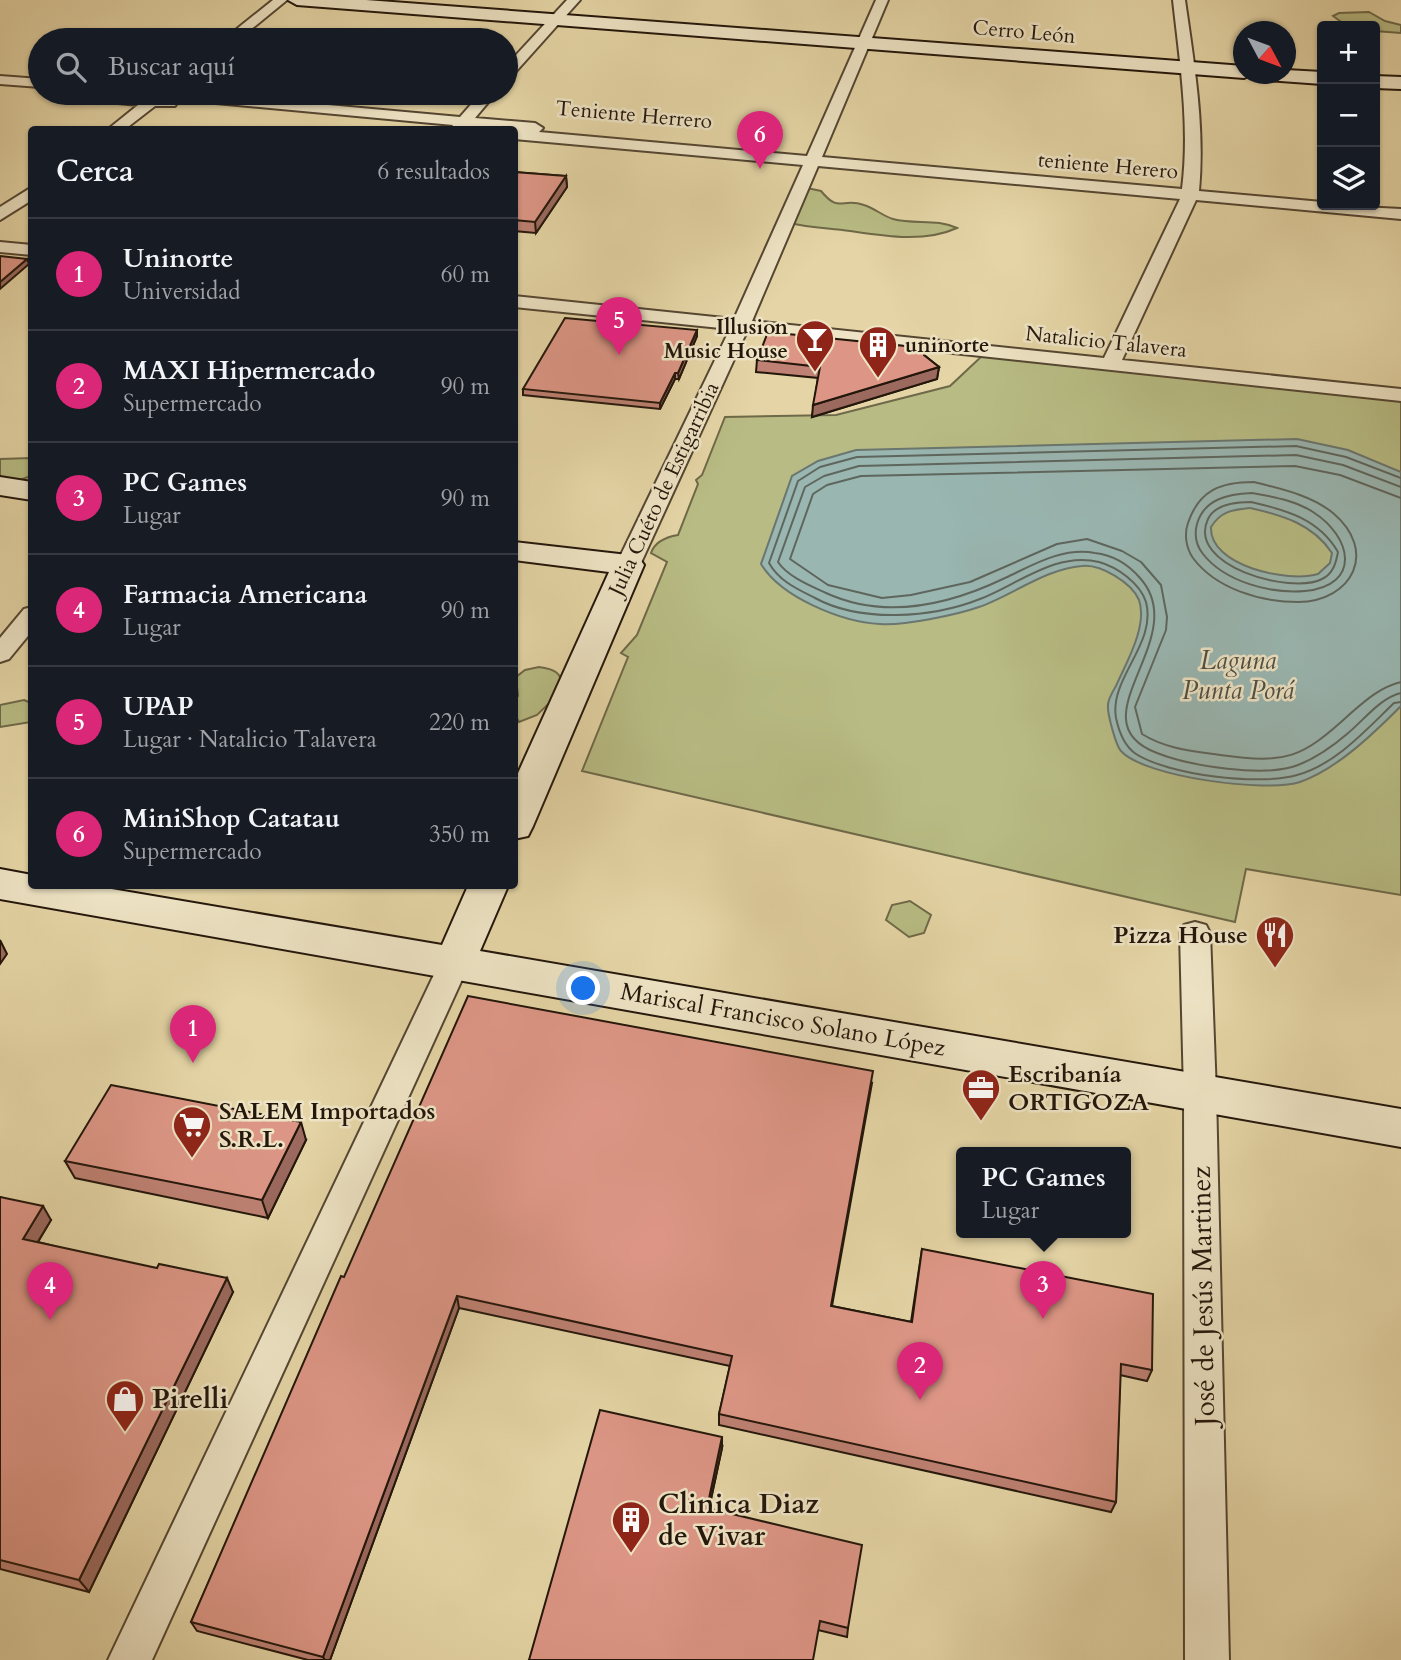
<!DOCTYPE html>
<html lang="es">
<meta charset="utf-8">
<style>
:root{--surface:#171b24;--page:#20242c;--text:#f1f3f6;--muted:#9ea1a6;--line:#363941;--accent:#db2777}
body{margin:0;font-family:Cardo,serif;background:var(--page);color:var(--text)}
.controls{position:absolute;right:21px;top:21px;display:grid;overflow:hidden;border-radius:7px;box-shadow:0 2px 5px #0004}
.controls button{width:63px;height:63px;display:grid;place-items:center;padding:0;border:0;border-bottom:2px solid var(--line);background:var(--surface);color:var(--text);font:35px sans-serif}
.compass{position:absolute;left:1233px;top:21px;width:63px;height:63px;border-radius:50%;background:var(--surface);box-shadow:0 2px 5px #0004;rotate:131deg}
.you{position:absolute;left:584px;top:989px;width:24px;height:24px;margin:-18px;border:5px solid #fff;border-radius:50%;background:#1a73e8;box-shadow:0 0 0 10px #1a73e833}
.badge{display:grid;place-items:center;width:46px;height:46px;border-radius:50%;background:var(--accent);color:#fff;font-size:23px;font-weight:700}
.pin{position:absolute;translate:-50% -58px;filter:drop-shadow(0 2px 4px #0008)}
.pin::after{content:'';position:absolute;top:37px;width:24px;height:21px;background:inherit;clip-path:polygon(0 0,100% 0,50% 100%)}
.popup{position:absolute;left:956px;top:1147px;width:175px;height:91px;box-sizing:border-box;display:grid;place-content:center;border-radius:7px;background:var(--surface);filter:drop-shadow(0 2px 5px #0005);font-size:23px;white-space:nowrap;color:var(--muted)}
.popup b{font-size:26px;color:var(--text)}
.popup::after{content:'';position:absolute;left:50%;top:100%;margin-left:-14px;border:14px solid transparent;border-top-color:var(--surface)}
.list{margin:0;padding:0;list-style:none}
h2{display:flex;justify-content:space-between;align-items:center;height:91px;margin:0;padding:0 28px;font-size:30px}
h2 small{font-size:23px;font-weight:400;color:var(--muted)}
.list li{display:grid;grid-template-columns:46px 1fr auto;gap:21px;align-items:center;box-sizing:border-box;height:112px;padding:0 28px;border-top:2px solid var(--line)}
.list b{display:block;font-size:26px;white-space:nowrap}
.list p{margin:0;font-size:23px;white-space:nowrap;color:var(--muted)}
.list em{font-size:23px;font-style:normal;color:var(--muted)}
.icon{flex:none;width:38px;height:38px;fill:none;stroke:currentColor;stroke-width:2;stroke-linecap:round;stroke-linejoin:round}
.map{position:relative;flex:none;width:1401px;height:1660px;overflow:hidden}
.search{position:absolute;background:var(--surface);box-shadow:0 2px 5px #0004;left:28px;top:28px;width:490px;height:77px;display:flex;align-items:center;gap:18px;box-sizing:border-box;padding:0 24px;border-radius:38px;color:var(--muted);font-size:26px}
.panel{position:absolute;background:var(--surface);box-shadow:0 2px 5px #0004;left:28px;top:126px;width:490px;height:763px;border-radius:7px}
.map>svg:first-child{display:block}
.green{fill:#b8bc84;stroke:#6e6948;stroke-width:2}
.water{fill:#99b6b1;stroke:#6a766f;stroke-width:2;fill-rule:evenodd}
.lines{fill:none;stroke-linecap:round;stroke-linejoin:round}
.shore{stroke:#5e665e;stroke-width:2}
.street-casing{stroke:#544632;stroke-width:4}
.secondary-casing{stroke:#23160b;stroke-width:4}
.street{fill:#eee4c5;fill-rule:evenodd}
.secondary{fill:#eee4c5;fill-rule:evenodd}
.wall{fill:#be8173;stroke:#23160b;stroke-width:2}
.shaded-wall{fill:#9b695e;stroke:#23160b;stroke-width:2}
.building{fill:#dd9686;stroke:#23160b;stroke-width:2}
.labels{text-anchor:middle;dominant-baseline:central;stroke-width:5;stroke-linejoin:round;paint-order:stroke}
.far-street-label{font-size:21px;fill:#23160b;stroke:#eee4c5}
.far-poi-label{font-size:21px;font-weight:bold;fill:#23160b;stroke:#eee4c5;text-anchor:end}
.poi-label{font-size:24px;font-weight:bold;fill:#23160b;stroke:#eee4c5;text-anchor:start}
.street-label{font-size:24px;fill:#23160b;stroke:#eee4c5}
.water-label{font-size:26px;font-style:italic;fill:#4c4e45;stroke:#eee4c5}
.near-street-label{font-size:28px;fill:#23160b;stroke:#eee4c5}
.near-poi-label{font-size:28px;font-weight:bold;fill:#23160b;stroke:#eee4c5;text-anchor:start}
</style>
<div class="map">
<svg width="1401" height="1660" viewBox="0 0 1401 1660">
<rect width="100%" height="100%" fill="#e5d5a6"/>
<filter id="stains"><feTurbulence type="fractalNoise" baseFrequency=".00286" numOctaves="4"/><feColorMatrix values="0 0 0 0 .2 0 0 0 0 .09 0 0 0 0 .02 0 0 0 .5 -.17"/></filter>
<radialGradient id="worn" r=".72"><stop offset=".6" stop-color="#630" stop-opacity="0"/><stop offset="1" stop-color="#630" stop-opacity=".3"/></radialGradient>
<path class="green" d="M 1369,12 L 1385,21 L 1401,25 L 1401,33 L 1375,31 L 1375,26 L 1347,26 L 1333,16 L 1339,13 Z
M 807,188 L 821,191 C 840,214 841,197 864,205 C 874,208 883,216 893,219 C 915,225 937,218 957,228 C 924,243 884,236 850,231 C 829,228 810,228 790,223 Z
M 983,355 L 1401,397 L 1401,895 L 1246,869 L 1235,922 L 582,771 L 628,657 L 621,653 L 637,635 L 667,562 L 651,553 C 655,541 666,537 678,535 L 698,484 L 696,480 L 702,475 L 725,417 L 836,415 L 950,386 Z
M 31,458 L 31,476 L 11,483 L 0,483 L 0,459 Z
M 539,667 C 555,669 560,672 565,688 L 537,715 L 519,722 L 515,715 L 514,700 L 518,696 L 516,677 L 525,670 Z
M 24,700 L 31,703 L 31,722 L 0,727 L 0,705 Z
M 910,901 L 931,915 L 924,933 L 909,937 L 886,920 L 892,905 Z"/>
<path class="water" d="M 1297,439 L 1348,450 L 1401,472 L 1401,706 C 1373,734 1337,769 1300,782 C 1267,793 1144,777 1121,751 C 1116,746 1107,713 1108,705 C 1108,699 1113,691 1116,686 C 1126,663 1148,626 1139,600 C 1132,583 1101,564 1082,566 C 1045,569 1013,595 979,607 C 956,615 903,626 880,624 C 841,622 781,597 761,564 L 792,476 L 818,461 L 856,450 ZM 1250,508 C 1282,515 1313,524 1332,553 L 1330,563 L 1318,574 C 1288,583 1209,566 1211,527 C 1221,511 1232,510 1250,508 Z"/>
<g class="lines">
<path class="shore" d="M 1401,478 L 1346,457 L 1296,446 L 857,457 L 820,467 L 798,481 L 769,563 C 779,581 797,589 815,598 C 861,623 932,618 980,599 C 1017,585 1056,551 1099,562 C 1117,567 1140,583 1146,602 C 1157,644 1109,678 1116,718 C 1119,732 1124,746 1136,754 C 1169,775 1259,786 1297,775 C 1335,765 1367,729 1394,703 L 1401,702
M 1254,482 C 1281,489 1311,495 1333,513 C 1378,551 1353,601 1298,602 C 1261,602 1216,589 1193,558 C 1186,548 1184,534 1188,523 C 1199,490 1221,482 1254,482 Z
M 1401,487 L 1343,465 L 1296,455 L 859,466 L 824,476 L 805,487 L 778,562 C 788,577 811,586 826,593 C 885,620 949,605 1005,578 C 1033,565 1062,547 1095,553 C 1112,555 1128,564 1140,578 C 1194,638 1072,721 1157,753 C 1190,766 1265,778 1298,765 C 1316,758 1333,746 1347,734 C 1364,720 1380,698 1401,693
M 1252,493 C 1273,497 1295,500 1313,512 C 1352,537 1362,585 1305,591 C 1271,594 1225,582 1203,554 C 1196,545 1194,535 1197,524 C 1204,499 1228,494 1252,493 Z
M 1401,498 L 1340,475 L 1295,466 L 861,476 L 827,485 L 813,494 L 790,559 L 828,585 L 882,598 L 911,595 L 970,582 L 1057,544 L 1087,539 L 1122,551 L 1141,562 L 1161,585 L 1167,617 L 1166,630 L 1135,707 L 1142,734 C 1166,749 1193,751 1220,755 C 1287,764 1301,759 1351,713 C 1367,699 1381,687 1401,682
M 1251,502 C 1286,510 1319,519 1338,552 C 1336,563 1333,574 1322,579 C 1291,595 1186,566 1208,519 C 1215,504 1236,502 1251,502 Z"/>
<g class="street-casing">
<path id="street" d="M 273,0 L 287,0 L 238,40 L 223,40 Z
M 567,0 L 580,0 L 511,77 L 506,78 L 506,66 Z
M 876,0 L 888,0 L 822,157 L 1182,189 C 1190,127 1180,63 1173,0 L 1185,0 C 1194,63 1205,127 1199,191 L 1322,202 L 1322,205 L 1401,209 L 1401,219 L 1196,200 L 1122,360 L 1401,389 L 1401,401 L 747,331 L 640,565 L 636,570 L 620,570 L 616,565 L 730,329 L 514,307 L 514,296 L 734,319 L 803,165 L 514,139 L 514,130 L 468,126 L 466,130 L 450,130 L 453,125 L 173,99 L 177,103 L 175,106 L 155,106 L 124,130 L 107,130 L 138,105 L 57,97 L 50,93 L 103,93 L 147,97 L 143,93 L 195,93 L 460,117 L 481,93 L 496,93 L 475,118 L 535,123 L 543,128 L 539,132 L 807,156 ZM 818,166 L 1180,199 L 1104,358 L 752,321 Z
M 0,76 L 40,79 L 40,87 L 0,84 Z
M 32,187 L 32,200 L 0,220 L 0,207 Z
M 0,242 L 32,245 L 32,255 L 0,252 Z
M 32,607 L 32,631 L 9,659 L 0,662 L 0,638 L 24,609 Z
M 1195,922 L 1206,925 L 1210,933 L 1216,1093 L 1229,1660 L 1185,1660 L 1184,1093 L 1180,933 L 1184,925 Z
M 455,950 L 466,954 L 470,962 L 152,1660 L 108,1660 L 440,962 L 444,954 Z"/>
</g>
<g class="secondary-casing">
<path id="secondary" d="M 288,0 L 366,0 L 1244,66 L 1244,74 L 1253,74 L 1244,78 L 297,5 Z
M 1286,70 L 1322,72 L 1322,84 L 1266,80 L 1256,74 L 1286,74 Z
M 1375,76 L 1401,77 L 1401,89 L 1375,88 Z
M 0,477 L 32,482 L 32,500 L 0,495 Z
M 514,542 L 628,555 L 639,558 L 644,565 L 533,826 L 528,836 L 514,839 L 514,782 L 609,572 L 514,560 Z
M 0,869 L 32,875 L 32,886 L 94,886 L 442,945 L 468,886 L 508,886 L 480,951 L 1401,1109 L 1401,1147 L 0,899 Z"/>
</g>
<use href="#street" class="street"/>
<use href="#secondary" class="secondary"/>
</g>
<path class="wall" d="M 514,172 L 566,176 L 567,187 L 536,233 L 514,231 Z
M 697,330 L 697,336 L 679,379 L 675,379 L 660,409 L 523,395 L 523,389 Z
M 924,355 L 939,367 L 937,379 L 812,417 L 818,378 L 756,372 L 757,360 Z
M 872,1083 L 832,1306 L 911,1322 L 922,1249 L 1152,1370 L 1147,1381 L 1120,1375 L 1116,1502 L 1111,1512 L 719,1425 L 719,1414 L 730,1366 L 459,1308 L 330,1660 L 308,1660 L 197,1631 L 191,1622 L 344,1277 Z
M 306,1140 L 268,1218 L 75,1178 L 65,1161 Z
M 0,1197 L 51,1220 L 38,1242 L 233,1292 L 89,1592 L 0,1569 Z
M 722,1448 L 709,1508 L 848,1628 L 847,1637 L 818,1630 L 529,1660 Z"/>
<path class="shaded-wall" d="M 566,176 L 567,187 L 536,233 L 535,222 Z
M 27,259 L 29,264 L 0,289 L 0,282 Z
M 697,330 L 697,336 L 679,379 L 678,373 Z
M 939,367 L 937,379 L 812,417 L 813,405 Z
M 675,373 L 675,379 L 660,409 L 660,403 Z
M 0,940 L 7,954 L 0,964 Z
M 301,1122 L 306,1140 L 268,1218 L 262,1200 Z
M 43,1206 L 51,1220 L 31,1253 L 23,1239 Z
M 227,1278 L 233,1292 L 89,1592 L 79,1580 Z
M 457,1296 L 459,1308 L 330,1660 L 325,1660 L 323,1657 Z
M 722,1437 L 722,1448 L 707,1518 L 707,1508 Z"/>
<path class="building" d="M 514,172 L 566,176 L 535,222 L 514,220 Z
M 0,256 L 27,259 L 0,282 Z
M 565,318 L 697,330 L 678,373 L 675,373 L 660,403 L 523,389 Z
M 768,332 L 925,348 L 924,355 L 939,367 L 813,405 L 820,367 L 757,360 Z
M 468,996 L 873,1071 L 831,1306 L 912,1322 L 922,1249 L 1153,1294 L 1152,1370 L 1121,1364 L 1116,1502 L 719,1414 L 732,1356 L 457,1296 L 323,1657 L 191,1622 L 341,1276 L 344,1277 Z
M 111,1085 L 301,1122 L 262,1200 L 65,1161 Z
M 0,1197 L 43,1206 L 23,1239 L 157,1268 L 159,1264 L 227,1278 L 79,1580 L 0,1560 Z
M 600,1410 L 722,1437 L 707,1508 L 862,1545 L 848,1628 L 820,1621 L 813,1660 L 529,1660 Z"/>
<defs>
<g id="bar-pin" transform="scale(2.0125)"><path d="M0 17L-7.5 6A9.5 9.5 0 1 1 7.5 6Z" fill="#8f2418" stroke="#eee4c5"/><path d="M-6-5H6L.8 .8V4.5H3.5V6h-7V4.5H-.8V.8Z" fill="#fff"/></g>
<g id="building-pin" transform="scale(2.0125)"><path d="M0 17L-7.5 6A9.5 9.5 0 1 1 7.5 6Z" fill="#8f2418" stroke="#eee4c5"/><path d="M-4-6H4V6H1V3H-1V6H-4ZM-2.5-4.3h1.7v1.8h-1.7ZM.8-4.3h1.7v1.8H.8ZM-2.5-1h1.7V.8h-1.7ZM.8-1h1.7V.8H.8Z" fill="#fff"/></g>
<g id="restaurant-pin" transform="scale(2.0125)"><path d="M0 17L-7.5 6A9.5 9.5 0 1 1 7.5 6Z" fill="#8f2418" stroke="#eee4c5"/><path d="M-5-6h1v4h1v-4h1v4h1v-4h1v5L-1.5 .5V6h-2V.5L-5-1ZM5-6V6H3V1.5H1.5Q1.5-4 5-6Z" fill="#fff"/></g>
<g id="office-pin" transform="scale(2.0125)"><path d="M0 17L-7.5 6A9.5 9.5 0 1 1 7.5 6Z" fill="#8f2418" stroke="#eee4c5"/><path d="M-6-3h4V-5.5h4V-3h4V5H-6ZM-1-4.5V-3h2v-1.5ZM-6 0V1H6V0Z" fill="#fff"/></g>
<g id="supermarket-pin" transform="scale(2.0125)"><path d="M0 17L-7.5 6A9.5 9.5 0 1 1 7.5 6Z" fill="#8f2418" stroke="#eee4c5"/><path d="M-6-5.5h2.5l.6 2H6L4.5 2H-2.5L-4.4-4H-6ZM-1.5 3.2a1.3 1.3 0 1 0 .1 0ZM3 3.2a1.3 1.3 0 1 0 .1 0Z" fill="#fff"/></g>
<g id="shop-pin" transform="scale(2.0125)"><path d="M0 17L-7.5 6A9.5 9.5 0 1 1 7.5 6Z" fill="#8f2418" stroke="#eee4c5"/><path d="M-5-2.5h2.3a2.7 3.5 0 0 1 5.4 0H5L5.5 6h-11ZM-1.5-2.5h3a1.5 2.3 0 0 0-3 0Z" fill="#fff"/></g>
</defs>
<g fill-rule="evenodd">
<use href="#bar-pin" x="815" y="339"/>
<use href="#building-pin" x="878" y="345"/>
<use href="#restaurant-pin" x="1275" y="935"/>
<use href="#office-pin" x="981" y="1088"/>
<use href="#supermarket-pin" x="192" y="1125"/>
<use href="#shop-pin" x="125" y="1399"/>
<use href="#building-pin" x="631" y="1520"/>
</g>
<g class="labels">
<g class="far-street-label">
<text transform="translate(1024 32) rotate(5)">Cerro León</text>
<text transform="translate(634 115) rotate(5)">Teniente Herrero</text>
<text transform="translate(1108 166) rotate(5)">teniente Herero</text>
<text transform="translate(1106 342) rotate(6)">Natalicio Talavera</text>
<text transform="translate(664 489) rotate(-65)">Julia Cuéto de Estigarribia</text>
</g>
<g class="far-poi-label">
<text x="788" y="327">Illusion<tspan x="788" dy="24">Music House</tspan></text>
<text x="905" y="345" text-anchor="start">uninorte</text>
</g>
<g class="poi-label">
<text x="1248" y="935" text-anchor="end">Pizza House</text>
<text x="1008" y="1074">Escribanía<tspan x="1008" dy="28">ORTIGOZA</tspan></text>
<text x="219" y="1111">SALEM Importados<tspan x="219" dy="28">S.R.L.</tspan></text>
</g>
<g class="street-label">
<text transform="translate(783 1020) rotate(10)">Mariscal Francisco Solano López</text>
</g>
<g class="water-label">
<text x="1238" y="660">Laguna<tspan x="1238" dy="30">Punta Porá</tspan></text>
</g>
<g class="near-street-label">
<text transform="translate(1203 1296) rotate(-91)">José de Jesús Martinez</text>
</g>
<g class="near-poi-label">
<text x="152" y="1399">Pirelli</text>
<text x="658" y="1504">Clinica Diaz<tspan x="658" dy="32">de Vivar</tspan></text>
</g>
</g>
<rect width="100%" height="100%" filter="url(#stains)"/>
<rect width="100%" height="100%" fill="url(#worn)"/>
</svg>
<div class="controls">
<button>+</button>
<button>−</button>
<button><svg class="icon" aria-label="layers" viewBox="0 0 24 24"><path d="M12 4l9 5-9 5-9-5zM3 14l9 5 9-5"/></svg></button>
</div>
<svg class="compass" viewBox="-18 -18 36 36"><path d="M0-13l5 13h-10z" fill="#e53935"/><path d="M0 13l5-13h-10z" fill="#9ea1a6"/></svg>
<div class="you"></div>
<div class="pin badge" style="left:193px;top:1063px">1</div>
<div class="pin badge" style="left:920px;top:1400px">2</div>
<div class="pin badge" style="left:1043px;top:1319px">3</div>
<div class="popup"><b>PC Games</b>Lugar</div>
<div class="pin badge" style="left:50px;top:1320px">4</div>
<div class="pin badge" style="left:619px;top:355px">5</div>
<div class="pin badge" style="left:760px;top:169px">6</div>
<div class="search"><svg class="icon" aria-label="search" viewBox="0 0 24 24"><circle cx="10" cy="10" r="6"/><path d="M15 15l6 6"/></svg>Buscar aquí</div>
<section class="panel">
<h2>Cerca<small>6 resultados</small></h2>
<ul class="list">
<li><span class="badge">1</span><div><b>Uninorte</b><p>Universidad</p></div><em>60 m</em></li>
<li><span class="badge">2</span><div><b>MAXI Hipermercado</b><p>Supermercado</p></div><em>90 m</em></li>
<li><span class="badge">3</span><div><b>PC Games</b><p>Lugar</p></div><em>90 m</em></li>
<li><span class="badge">4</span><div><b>Farmacia Americana</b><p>Lugar</p></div><em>90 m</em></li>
<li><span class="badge">5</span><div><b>UPAP</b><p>Lugar · Natalicio Talavera</p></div><em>220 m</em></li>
<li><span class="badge">6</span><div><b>MiniShop Catatau</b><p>Supermercado</p></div><em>350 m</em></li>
</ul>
</section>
</div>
